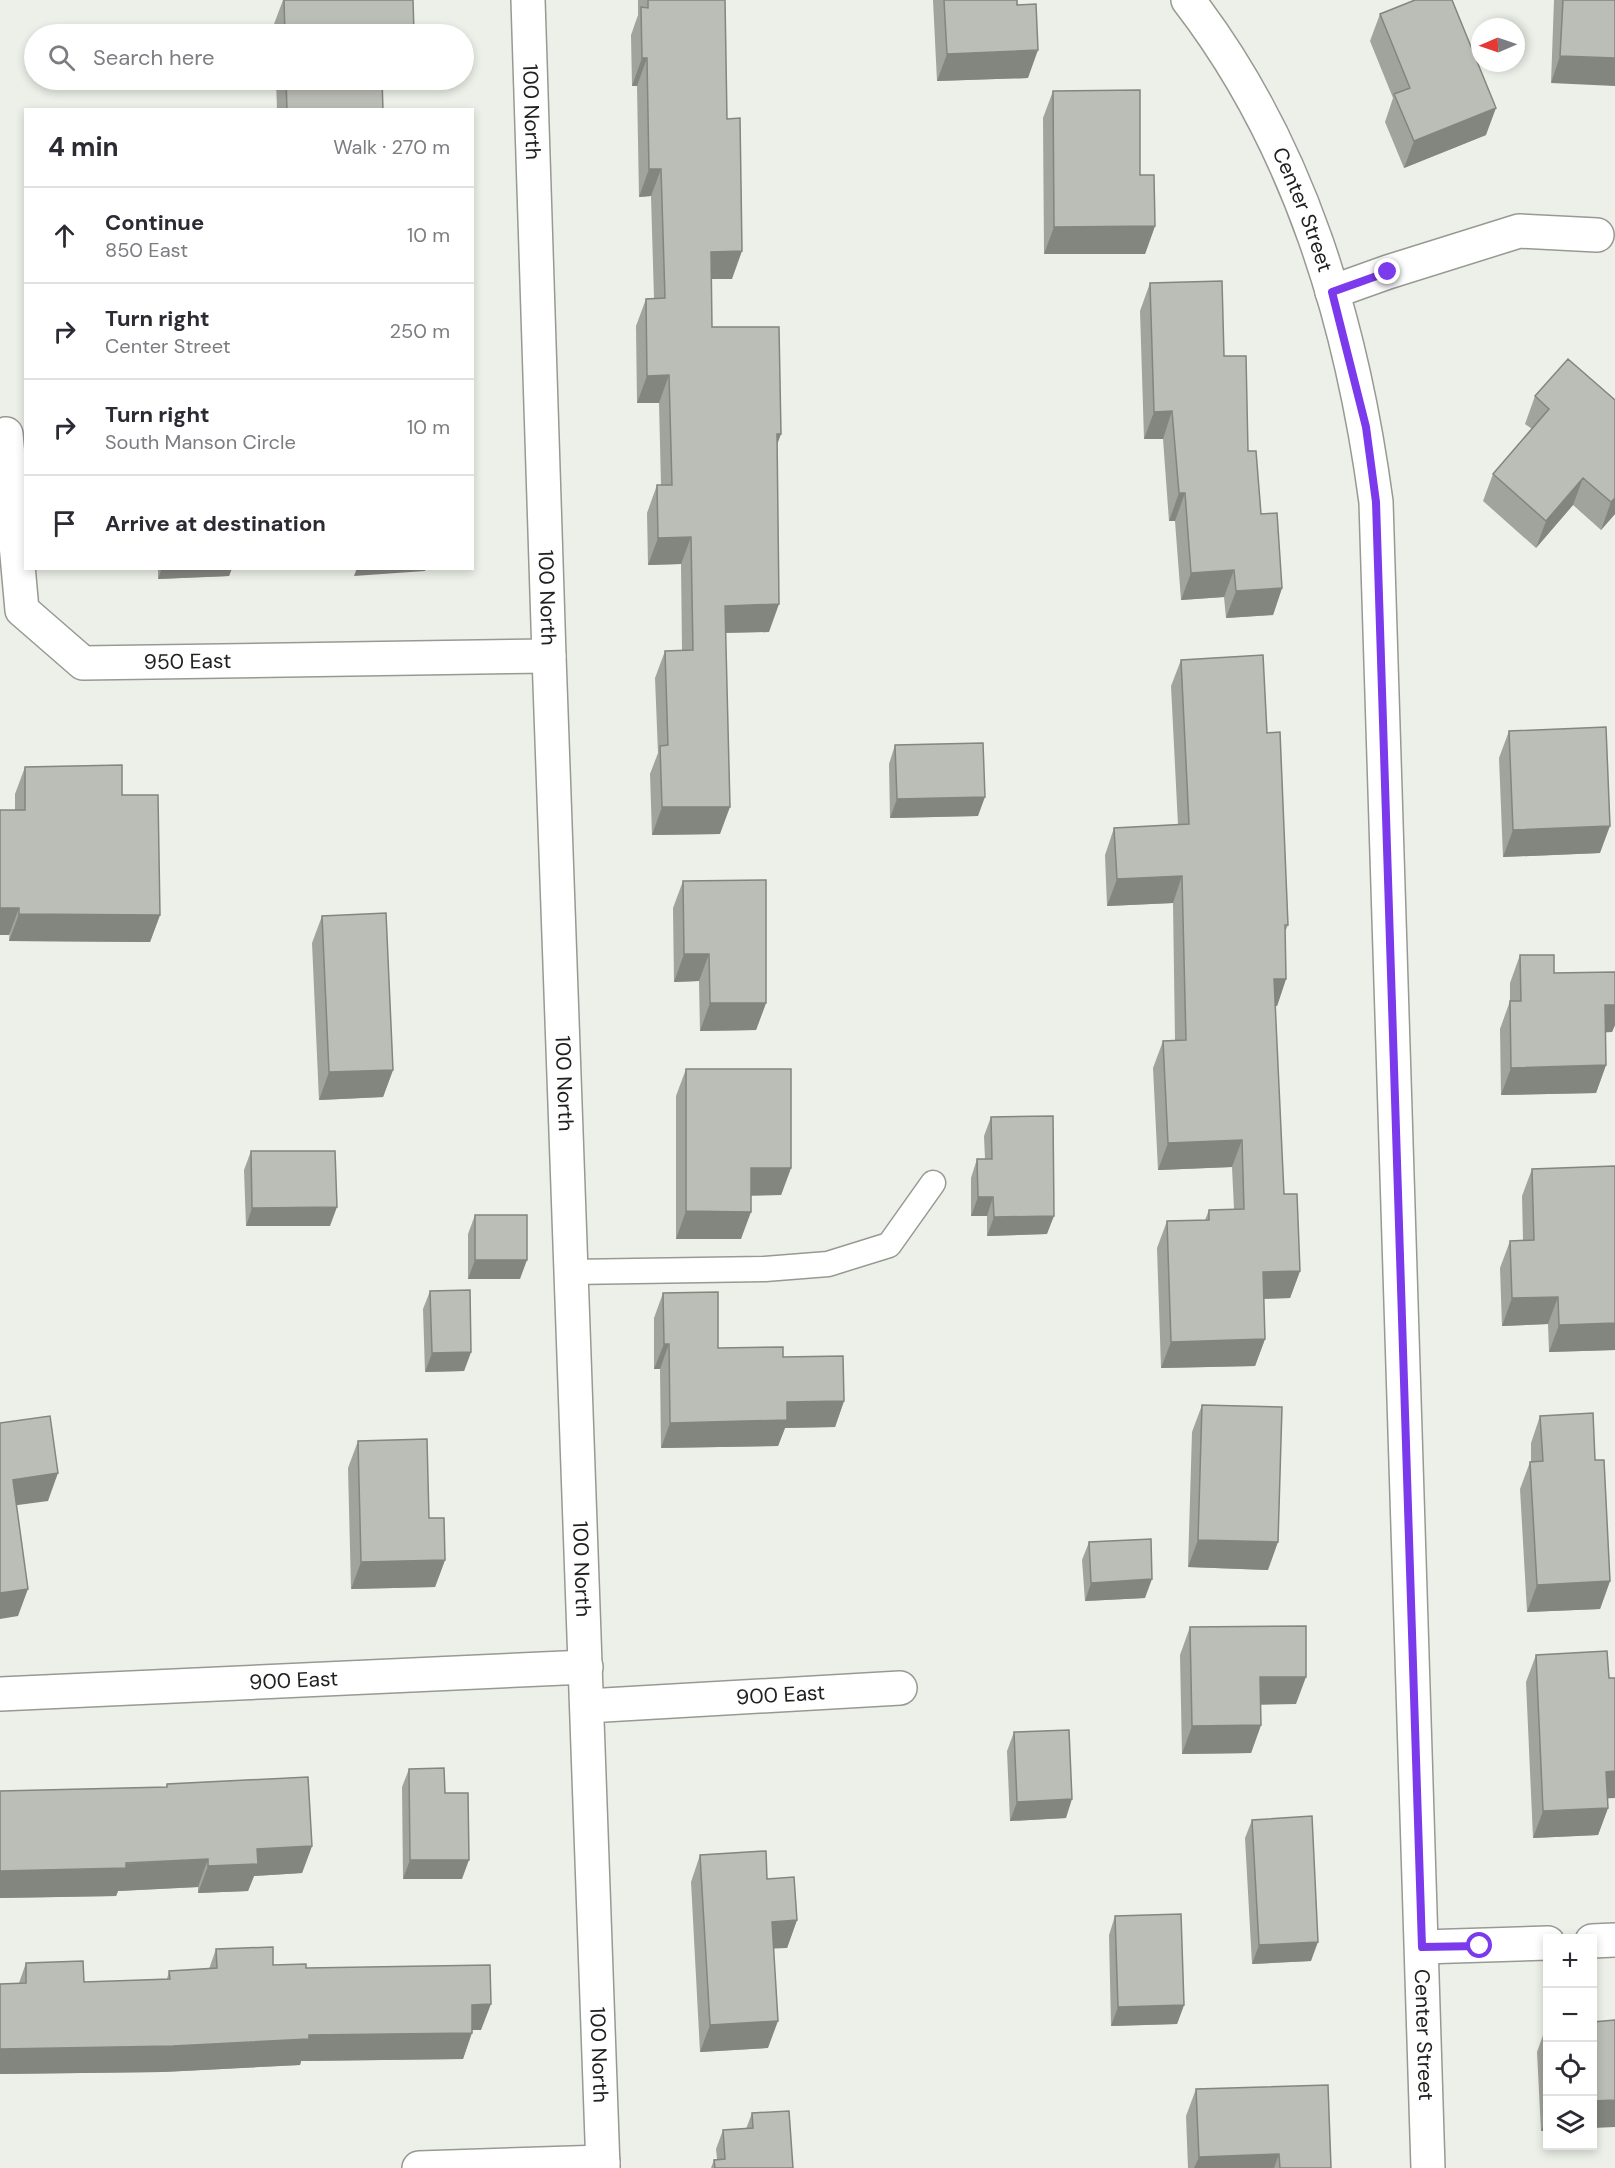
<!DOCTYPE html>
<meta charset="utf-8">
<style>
:root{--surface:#fff;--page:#f7f7f7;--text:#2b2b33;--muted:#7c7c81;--line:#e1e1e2}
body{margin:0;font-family:"DM Sans",sans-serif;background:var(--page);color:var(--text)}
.controls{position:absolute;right:18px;bottom:18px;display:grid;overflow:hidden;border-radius:0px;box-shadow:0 3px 9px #0003}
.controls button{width:54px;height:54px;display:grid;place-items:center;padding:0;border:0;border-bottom:2px solid var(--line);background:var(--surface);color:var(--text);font:30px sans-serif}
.compass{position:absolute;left:1471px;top:18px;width:54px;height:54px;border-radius:50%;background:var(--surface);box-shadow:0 3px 9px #0003;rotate:268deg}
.stop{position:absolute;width:18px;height:18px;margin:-14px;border:4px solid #7c3aed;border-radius:50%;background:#fff}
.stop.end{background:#7c3aed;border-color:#fff;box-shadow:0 2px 6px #0008}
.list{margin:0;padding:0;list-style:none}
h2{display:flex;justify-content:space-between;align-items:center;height:78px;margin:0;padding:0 24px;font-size:26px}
h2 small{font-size:20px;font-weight:400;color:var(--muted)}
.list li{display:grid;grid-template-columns:39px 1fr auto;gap:18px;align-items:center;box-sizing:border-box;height:96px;padding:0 24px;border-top:2px solid var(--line)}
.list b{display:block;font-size:22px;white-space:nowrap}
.list p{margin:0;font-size:20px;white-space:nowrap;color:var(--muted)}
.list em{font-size:20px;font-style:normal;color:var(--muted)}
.icon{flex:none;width:33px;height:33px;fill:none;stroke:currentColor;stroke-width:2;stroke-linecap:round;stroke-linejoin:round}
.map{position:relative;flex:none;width:1615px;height:2168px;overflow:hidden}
.search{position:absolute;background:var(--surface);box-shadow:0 3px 9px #0003;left:24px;top:24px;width:450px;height:66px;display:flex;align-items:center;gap:15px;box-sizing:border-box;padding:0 21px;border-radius:33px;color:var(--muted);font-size:22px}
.panel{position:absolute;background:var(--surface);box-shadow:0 3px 9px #0003;left:24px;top:108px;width:450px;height:462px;border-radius:0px}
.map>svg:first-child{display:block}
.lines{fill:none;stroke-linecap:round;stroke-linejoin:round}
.service-casing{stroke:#979a92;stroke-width:27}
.minor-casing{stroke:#979a92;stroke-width:36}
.tertiary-casing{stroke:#979a92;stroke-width:36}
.service{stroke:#fff;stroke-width:24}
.minor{stroke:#fff;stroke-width:33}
.tertiary{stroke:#fff;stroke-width:33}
.wall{fill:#a1a39d}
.shaded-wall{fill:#83857f}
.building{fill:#bbbeb6;stroke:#83857f;stroke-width:1.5}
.route{stroke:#7c3aed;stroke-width:8}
.labels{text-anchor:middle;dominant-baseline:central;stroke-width:4.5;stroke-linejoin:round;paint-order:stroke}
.street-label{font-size:21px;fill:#20221f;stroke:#ecf0e8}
</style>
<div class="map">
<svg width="1615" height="2168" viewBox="0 0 1615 2168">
<rect width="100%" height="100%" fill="#ecf0e8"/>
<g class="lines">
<g class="service-casing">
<path id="service" d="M 572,1272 L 765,1269 L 828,1264 L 889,1245 L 933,1183"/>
</g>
<g class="minor-casing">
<g id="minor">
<path id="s1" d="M 528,0 L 549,656 L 603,2168"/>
<path d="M 1332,292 L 1388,272 L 1519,231 L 1597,235"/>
<path id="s2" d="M 6,434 L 22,610 L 83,663 L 549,656"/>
<path id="s3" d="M 0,1694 L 586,1667"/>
<path id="s4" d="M 587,1706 L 900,1688"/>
<path d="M 1592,1941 L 1615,1940"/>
<path d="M 1422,1947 L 1548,1943"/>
<path d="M 419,2168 L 603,2162"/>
</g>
</g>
<g class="tertiary-casing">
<g id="tertiary">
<path id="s5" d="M 1188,0 C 1300,145 1352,323 1376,502 L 1428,2168"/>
</g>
</g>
<use href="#service" class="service"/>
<use href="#minor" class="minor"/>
<use href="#tertiary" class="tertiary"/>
</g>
<path class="wall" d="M 283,0 L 413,0 L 414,34 L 274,34 L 274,24 Z
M 638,0 L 725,0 L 727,119 L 732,279 L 711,279 L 712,327 L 777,445 L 769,632 L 726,633 L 720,834 L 652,835 L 650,774 L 658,753 L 655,678 L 665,651 L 682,650 L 681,564 L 648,565 L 647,513 L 657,485 L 661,485 L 659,403 L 637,403 L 636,326 L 646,299 L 654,298 L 651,196 L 639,197 L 637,86 L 632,86 L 631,35 L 638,15 Z
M 933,0 L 1017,0 L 1028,78 L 937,81 Z
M 1554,0 L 1615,0 L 1551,83 Z
M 1380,14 L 1486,135 L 1404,168 L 1385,122 L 1393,98 L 1370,41 Z
M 276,80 L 382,80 L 383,110 L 277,110 Z
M 1053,91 L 1140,175 L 1155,226 L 1145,254 L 1044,254 L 1043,118 Z
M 1150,283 L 1224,356 L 1248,451 L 1261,514 L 1282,588 L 1273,615 L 1226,618 L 1224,597 L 1181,600 L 1175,521 L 1169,521 L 1163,439 L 1144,439 L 1140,311 Z
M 1535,396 L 1615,400 L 1615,514 L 1601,530 L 1573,505 L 1536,548 L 1483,501 L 1493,474 L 1532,429 L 1525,424 Z
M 158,568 L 232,568 L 229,576 L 158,579 Z
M 1181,660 L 1267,733 L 1288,925 L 1285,932 L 1286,979 L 1277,1006 L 1275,1006 L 1284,1194 L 1300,1271 L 1290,1298 L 1264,1299 L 1265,1339 L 1255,1366 L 1161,1368 L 1157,1248 L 1167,1221 L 1205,1220 L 1209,1210 L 1234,1209 L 1232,1167 L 1158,1170 L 1153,1068 L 1163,1041 L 1175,1040 L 1173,903 L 1107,906 L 1105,855 L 1114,828 L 1178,825 L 1171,686 Z
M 1509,731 L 1600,853 L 1503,857 L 1499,758 Z
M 895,745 L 978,816 L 890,818 L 889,764 Z
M 25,767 L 122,795 L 160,915 L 150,942 L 9,941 L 15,810 L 15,794 Z
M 683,881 L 766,1003 L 756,1030 L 700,1031 L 699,981 L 674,982 L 673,908 Z
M 322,916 L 393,1070 L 383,1097 L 319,1100 L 312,943 Z
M 1520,955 L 1554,973 L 1615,972 L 1615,1025 L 1612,1032 L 1605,1032 L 1606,1065 L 1596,1093 L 1501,1095 L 1500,1029 L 1510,1001 L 1510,983 Z
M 686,1069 L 791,1168 L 781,1195 L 751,1195 L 741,1239 L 676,1239 L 676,1096 Z
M 991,1117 L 1047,1234 L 987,1236 L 987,1216 L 971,1216 L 971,1178 L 977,1159 L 985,1159 L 984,1136 Z
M 251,1151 L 330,1226 L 246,1226 L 244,1170 Z
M 1532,1169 L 1615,1350 L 1549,1352 L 1548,1324 L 1502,1326 L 1500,1268 L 1510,1241 L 1523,1241 L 1522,1196 Z
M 475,1215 L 520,1279 L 468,1279 L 468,1234 Z
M 430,1291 L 471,1352 L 464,1371 L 425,1372 L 423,1309 Z
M 663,1293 L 718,1348 L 783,1357 L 844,1401 L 835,1427 L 785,1428 L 778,1446 L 661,1448 L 660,1369 L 654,1369 L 654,1318 Z
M 1202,1405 L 1268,1570 L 1188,1567 L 1192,1432 Z
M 1540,1416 L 1595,1460 L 1610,1581 L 1600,1609 L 1527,1612 L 1520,1489 L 1530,1462 L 1531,1462 L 1531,1443 Z
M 358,1441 L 429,1518 L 445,1560 L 435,1587 L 351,1589 L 348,1468 Z
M 1089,1542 L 1145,1598 L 1085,1601 L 1082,1560 Z
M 1190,1627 L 1296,1704 L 1260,1704 L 1261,1725 L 1251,1753 L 1182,1754 L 1180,1655 Z
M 1536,1655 L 1607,1799 L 1608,1808 L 1598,1835 L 1533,1838 L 1526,1682 Z
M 1014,1732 L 1066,1818 L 1010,1821 L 1007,1751 Z
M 409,1769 L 445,1793 L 462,1879 L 403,1879 L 402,1787 Z
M 167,1784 L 312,1846 L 302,1873 L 254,1876 L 248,1891 L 198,1893 L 198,1887 L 118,1891 L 116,1896 L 0,1898 L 0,1791 L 166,1787 Z
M 1252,1820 L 1311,1961 L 1252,1964 L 1245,1838 Z
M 700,1855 L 767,1879 L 797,1920 L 787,1948 L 773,1948 L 768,2048 L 700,2052 L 691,1882 Z
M 1115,1916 L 1184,2005 L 1177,2024 L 1111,2026 L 1109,1935 Z
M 216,1949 L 273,1965 L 306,1968 L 481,2030 L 472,2030 L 463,2059 L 301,2061 L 300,2065 L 163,2072 L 0,2074 L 0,1984 L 19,1983 L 26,1963 L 84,1982 L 167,1979 L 169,1971 L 209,1969 Z
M 1547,2024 L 1548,2130 L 1541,2131 L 1537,2052 Z
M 1196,2089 L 1331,2168 L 1188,2168 L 1186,2116 Z
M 752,2113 L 793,2168 L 711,2168 L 714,2160 L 717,2159 L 716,2149 L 723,2130 L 746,2129 Z"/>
<path class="shaded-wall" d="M 1038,50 L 1028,78 L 937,81 L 947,54 Z
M 1560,56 L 1615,58 L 1615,86 L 1551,83 Z
M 642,58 L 647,58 L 637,86 L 632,86 Z
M 1496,108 L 1486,135 L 1404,168 L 1414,141 Z
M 649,169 L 661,169 L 651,196 L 639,197 Z
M 1155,226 L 1145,254 L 1044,254 L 1054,227 Z
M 742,251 L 732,279 L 701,279 L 711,252 Z
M 669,375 L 659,403 L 637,403 L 647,376 Z
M 1172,411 L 1163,439 L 1144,439 L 1154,412 Z
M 777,434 L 781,434 L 771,461 Z
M 1583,478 L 1573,505 L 1536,548 L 1546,521 Z
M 1179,493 L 1185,493 L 1175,521 L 1169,521 Z
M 1615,498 L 1615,514 L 1601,530 L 1611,502 Z
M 691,537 L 681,564 L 648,565 L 658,538 Z
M 162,568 L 232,568 L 229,576 L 158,579 Z
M 357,568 L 426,568 L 425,571 L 354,576 Z
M 1234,570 L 1224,597 L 1181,600 L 1191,573 Z
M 1282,588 L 1273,615 L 1226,618 L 1236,591 Z
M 779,604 L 769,632 L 715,633 L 725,606 Z
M 985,797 L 978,816 L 890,818 L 897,799 Z
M 662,807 L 730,807 L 720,834 L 652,835 Z
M 1610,826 L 1600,853 L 1503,857 L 1513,830 Z
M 1182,876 L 1173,903 L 1107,906 L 1117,879 Z
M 0,908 L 19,908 L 9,935 L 0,935 Z
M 19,914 L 160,915 L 150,942 L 9,941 Z
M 684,954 L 709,954 L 699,981 L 674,982 Z
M 1274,979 L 1286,979 L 1277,1006 L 1264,1006 Z
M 710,1003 L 766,1003 L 756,1030 L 700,1031 Z
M 1605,1005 L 1615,1005 L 1615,1025 L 1612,1032 L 1595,1033 Z
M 1606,1065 L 1596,1093 L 1501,1095 L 1511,1068 Z
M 393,1070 L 383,1097 L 319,1100 L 329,1072 Z
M 1242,1140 L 1232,1167 L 1158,1170 L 1168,1143 Z
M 751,1168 L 791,1168 L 781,1195 L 741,1196 Z
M 978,1197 L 993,1197 L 987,1216 L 971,1216 Z
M 337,1207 L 330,1226 L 246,1226 L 252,1208 Z
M 686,1211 L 751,1212 L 741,1239 L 676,1239 Z
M 1054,1216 L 1047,1234 L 987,1236 L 994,1217 Z
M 475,1260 L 527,1260 L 520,1279 L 468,1279 Z
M 1300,1271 L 1290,1298 L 1253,1299 L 1263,1272 Z
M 1558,1297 L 1548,1324 L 1502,1326 L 1512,1298 Z
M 1615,1323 L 1615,1350 L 1549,1352 L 1559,1325 Z
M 1265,1339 L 1255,1366 L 1161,1368 L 1171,1342 Z
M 664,1344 L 669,1344 L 660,1369 L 654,1369 Z
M 471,1352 L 464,1371 L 425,1372 L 432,1353 Z
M 844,1401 L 835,1427 L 785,1428 L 778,1446 L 661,1448 L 670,1423 L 787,1402 Z
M 58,1473 L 48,1501 L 3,1507 L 13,1480 Z
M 1198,1540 L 1278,1542 L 1268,1570 L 1188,1567 Z
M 445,1560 L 435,1587 L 351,1589 L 361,1562 Z
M 1152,1579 L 1145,1598 L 1085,1601 L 1091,1583 Z
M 1610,1581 L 1600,1609 L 1527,1612 L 1537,1585 Z
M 28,1589 L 18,1616 L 0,1619 L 0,1593 Z
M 1260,1677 L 1306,1677 L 1296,1704 L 1250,1705 Z
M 1261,1725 L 1251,1753 L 1182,1754 L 1192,1726 Z
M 1615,1771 L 1615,1798 L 1596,1799 L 1606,1772 Z
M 1072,1799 L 1066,1818 L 1010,1821 L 1017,1802 Z
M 1608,1808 L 1598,1835 L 1533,1838 L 1543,1811 Z
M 312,1846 L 302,1873 L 254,1876 L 248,1891 L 198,1893 L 208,1866 L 257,1849 Z
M 208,1859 L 198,1887 L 118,1891 L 116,1896 L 0,1898 L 0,1871 Z
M 410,1860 L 469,1860 L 462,1879 L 403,1879 Z
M 797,1920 L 787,1948 L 762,1949 L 772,1922 Z
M 1318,1942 L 1311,1961 L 1252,1964 L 1259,1945 Z
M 491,2004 L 481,2030 L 462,2030 L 472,2005 Z
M 1184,2005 L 1177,2024 L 1111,2026 L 1118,2007 Z
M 778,2021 L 768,2048 L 700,2052 L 710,2025 Z
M 472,2033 L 463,2059 L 301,2061 L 300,2065 L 163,2072 L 0,2074 L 0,2049 L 309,2035 Z
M 1615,2100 L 1615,2127 L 1593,2128 L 1593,2101 Z
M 1548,2114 L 1548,2130 L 1541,2131 Z
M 1279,2154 L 1274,2168 L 1194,2168 L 1199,2157 Z"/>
<path class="building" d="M 284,0 L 413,0 L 414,34 L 285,34 Z
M 648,0 L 725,0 L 727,119 L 740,118 L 742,251 L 711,252 L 712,327 L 779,327 L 781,434 L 777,434 L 779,604 L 725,606 L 730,807 L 662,807 L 660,746 L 668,745 L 665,651 L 693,650 L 691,537 L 658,538 L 657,485 L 672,485 L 669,375 L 647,376 L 646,299 L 665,298 L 661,169 L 649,169 L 647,58 L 642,58 L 641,7 L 648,8 Z
M 944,0 L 1017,0 L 1017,5 L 1036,4 L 1038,50 L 947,54 Z
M 1415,0 L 1452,0 L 1496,108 L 1414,141 L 1394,94 L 1410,88 L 1380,14 Z
M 1563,0 L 1615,0 L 1615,58 L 1560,56 Z
M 286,80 L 382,80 L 383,110 L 287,110 Z
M 1140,90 L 1140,175 L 1154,175 L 1155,226 L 1054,227 L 1053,91 Z
M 1222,281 L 1224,356 L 1246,356 L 1248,451 L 1256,451 L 1261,514 L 1277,513 L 1282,588 L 1236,591 L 1234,570 L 1191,573 L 1185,493 L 1179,493 L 1172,411 L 1154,412 L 1150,283 Z
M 1568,359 L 1615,400 L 1615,498 L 1611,502 L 1583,478 L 1546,521 L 1493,474 L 1549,409 L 1535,396 Z
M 1263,655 L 1267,733 L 1280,732 L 1288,925 L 1285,925 L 1286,979 L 1274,979 L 1284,1194 L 1297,1194 L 1300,1271 L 1263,1272 L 1265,1339 L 1171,1342 L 1167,1221 L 1209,1220 L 1209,1210 L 1244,1209 L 1242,1140 L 1168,1143 L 1163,1041 L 1186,1040 L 1182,876 L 1117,879 L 1114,828 L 1189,824 L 1181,660 Z
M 1606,727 L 1610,826 L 1513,830 L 1509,731 Z
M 983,743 L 985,797 L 897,799 L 895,745 Z
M 122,765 L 122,795 L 158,795 L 160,915 L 19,914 L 19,908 L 0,908 L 0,810 L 25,810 L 25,767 Z
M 766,880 L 766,1003 L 710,1003 L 709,954 L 684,954 L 683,881 Z
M 386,913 L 393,1070 L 329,1072 L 322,916 Z
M 1520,955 L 1554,955 L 1554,973 L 1615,972 L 1615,1005 L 1605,1005 L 1606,1065 L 1511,1068 L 1510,1001 L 1521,1001 Z
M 686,1069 L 791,1069 L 791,1168 L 751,1168 L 751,1212 L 686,1211 Z
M 1053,1116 L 1054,1216 L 994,1217 L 993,1197 L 978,1197 L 977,1159 L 992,1159 L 991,1117 Z
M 251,1151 L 335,1151 L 337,1207 L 252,1208 Z
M 1615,1166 L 1615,1323 L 1559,1325 L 1558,1297 L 1512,1298 L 1510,1241 L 1534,1240 L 1532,1169 Z
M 475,1215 L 527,1215 L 527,1260 L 475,1260 Z
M 470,1290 L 471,1352 L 432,1353 L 430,1291 Z
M 718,1292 L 718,1348 L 783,1347 L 783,1357 L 843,1356 L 844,1401 L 787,1402 L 787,1420 L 670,1423 L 669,1344 L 664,1344 L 663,1293 Z
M 1202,1405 L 1282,1407 L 1278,1542 L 1198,1540 Z
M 1593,1413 L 1595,1460 L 1604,1460 L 1610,1581 L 1537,1585 L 1530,1462 L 1543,1461 L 1540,1416 Z
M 50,1416 L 58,1473 L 13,1480 L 28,1589 L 0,1593 L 0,1423 Z
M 427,1439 L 429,1518 L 444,1518 L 445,1560 L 361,1562 L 358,1441 Z
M 1151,1539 L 1152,1579 L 1091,1583 L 1089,1542 Z
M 1306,1626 L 1306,1677 L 1260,1677 L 1261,1725 L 1192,1726 L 1190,1627 Z
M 1607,1651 L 1609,1678 L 1615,1678 L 1615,1771 L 1606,1772 L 1608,1808 L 1543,1811 L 1536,1655 Z
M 1069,1730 L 1072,1799 L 1017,1802 L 1014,1732 Z
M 444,1768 L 445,1793 L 468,1793 L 469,1860 L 410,1860 L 409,1769 Z
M 308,1777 L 312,1846 L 257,1849 L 258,1864 L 208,1866 L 208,1859 L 126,1863 L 126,1868 L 0,1871 L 0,1791 L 167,1787 L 167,1784 Z
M 1312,1816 L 1318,1942 L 1259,1945 L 1252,1820 Z
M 766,1851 L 767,1879 L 794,1877 L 797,1920 L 772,1922 L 778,2021 L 710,2025 L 700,1855 Z
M 1181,1914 L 1184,2005 L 1118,2007 L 1115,1916 Z
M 273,1947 L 273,1965 L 306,1964 L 306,1968 L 490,1965 L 491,2004 L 472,2005 L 472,2033 L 309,2035 L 309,2039 L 173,2046 L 0,2049 L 0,1984 L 26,1983 L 26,1963 L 83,1961 L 84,1982 L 170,1979 L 169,1971 L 217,1968 L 216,1949 Z
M 1615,2020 L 1615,2100 L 1593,2101 L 1593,2022 Z
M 1328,2085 L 1331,2168 L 1280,2168 L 1279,2154 L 1199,2157 L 1196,2089 Z
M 789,2111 L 793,2168 L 715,2168 L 714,2160 L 725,2159 L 723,2130 L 753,2128 L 752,2113 Z"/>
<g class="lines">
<path class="route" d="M 1388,272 L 1332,292 L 1366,427 L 1376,502 L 1422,1947 L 1480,1946"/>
</g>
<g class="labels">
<g class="street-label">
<text stroke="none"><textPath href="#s1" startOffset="112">100 North</textPath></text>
<text stroke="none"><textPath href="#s5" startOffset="240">Center Street</textPath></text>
<text stroke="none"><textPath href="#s1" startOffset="598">100 North</textPath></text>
<text stroke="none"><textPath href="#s2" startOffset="362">950 East</textPath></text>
<text stroke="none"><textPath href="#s1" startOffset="1084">100 North</textPath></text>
<text stroke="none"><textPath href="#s1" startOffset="1570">100 North</textPath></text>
<text stroke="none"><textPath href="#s3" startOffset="294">900 East</textPath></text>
<text stroke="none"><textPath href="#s4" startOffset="194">900 East</textPath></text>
<text stroke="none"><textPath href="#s5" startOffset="2076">Center Street</textPath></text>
<text stroke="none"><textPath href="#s1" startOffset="2056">100 North</textPath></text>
</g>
</g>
</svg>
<div class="controls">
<button>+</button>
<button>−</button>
<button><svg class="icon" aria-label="locate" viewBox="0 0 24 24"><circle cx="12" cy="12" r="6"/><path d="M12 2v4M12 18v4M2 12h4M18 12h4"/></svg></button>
<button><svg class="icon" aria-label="layers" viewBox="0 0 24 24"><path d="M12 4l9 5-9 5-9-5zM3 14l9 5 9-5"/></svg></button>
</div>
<svg class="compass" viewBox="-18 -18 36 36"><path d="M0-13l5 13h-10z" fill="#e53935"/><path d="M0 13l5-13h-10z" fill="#7c7c81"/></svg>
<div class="stop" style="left:1480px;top:1946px"></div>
<div class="stop end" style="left:1388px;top:272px"></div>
<div class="search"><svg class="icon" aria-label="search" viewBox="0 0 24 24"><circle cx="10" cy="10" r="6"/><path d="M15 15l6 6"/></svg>Search here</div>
<section class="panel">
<h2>4 min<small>Walk · 270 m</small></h2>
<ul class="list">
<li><svg class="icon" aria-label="ahead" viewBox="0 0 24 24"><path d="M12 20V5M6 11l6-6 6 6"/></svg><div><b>Continue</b><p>850 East</p></div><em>10 m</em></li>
<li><svg class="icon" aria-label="right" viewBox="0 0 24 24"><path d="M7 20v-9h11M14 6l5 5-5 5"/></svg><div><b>Turn right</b><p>Center Street</p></div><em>250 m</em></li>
<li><svg class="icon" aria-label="right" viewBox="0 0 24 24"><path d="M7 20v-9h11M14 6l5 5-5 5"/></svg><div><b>Turn right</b><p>South Manson Circle</p></div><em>10 m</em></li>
<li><svg class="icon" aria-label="arrive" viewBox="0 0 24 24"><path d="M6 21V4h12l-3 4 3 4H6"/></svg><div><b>Arrive at destination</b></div></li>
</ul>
</section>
</div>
